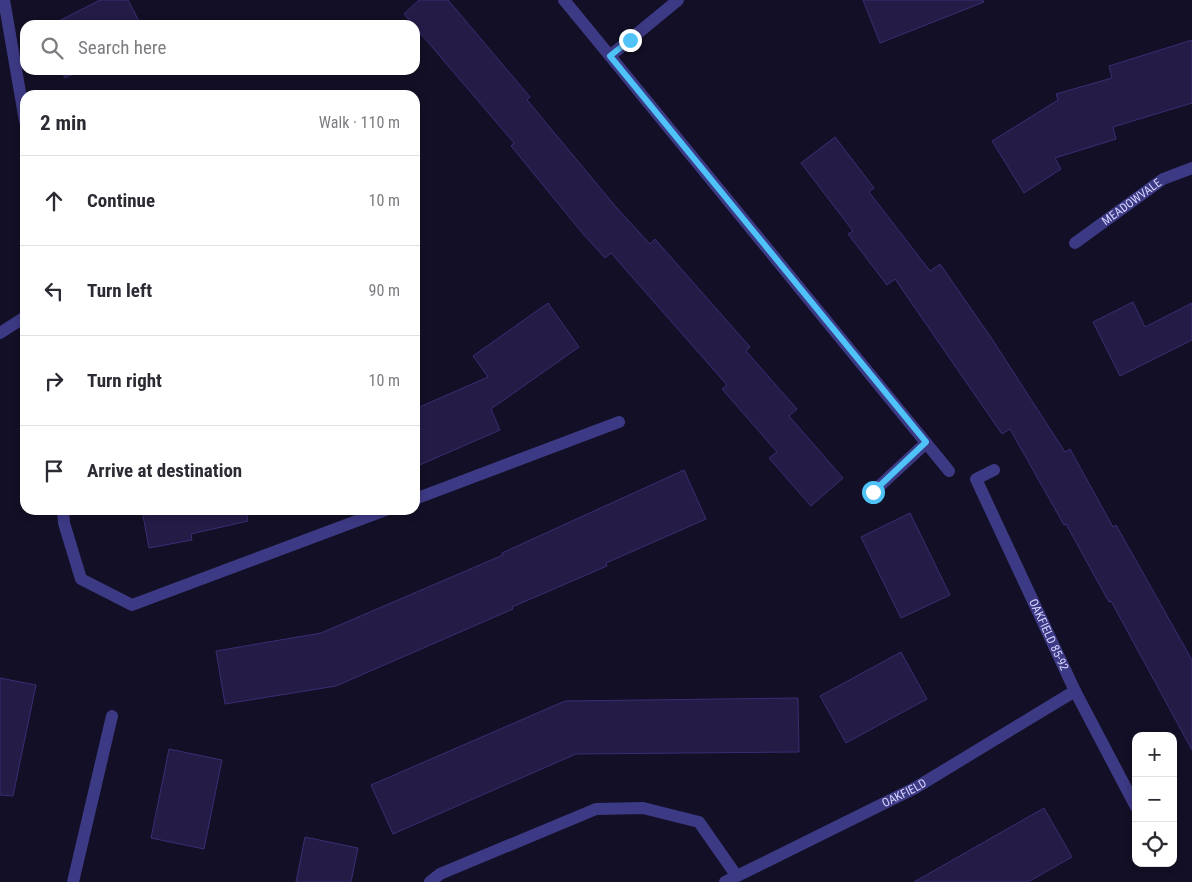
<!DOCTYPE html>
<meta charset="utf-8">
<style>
:root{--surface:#fff;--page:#f2f2f3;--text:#2b2b33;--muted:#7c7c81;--line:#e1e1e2}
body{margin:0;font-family:"Roboto Condensed",sans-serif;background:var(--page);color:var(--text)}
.controls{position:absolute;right:15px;bottom:15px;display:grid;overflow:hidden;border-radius:10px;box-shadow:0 2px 8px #0003}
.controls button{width:45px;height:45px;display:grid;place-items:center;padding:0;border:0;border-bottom:1px solid var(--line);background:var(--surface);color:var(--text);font:25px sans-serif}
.stop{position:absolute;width:15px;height:15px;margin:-11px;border:4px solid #4fc3f7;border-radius:50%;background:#fff}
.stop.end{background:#4fc3f7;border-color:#fff;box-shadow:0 1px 5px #0008}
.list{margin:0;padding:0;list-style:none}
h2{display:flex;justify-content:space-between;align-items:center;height:65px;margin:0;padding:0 20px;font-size:21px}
h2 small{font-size:16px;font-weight:400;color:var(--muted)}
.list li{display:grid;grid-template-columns:32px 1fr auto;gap:15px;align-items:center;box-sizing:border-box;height:90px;padding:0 20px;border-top:1px solid var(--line)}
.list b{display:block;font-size:19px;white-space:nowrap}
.list em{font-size:16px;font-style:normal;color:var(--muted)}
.icon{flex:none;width:28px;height:28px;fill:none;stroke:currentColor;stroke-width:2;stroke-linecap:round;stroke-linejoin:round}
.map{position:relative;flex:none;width:1192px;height:882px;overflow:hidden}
.search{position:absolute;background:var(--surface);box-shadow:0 2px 8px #0003;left:20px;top:20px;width:400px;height:55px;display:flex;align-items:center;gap:12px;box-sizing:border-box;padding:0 18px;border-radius:15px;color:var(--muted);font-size:19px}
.panel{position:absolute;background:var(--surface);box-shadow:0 2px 8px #0003;left:20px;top:90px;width:400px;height:425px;border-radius:15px}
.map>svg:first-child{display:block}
.building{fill:#241b47;stroke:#3b2d73}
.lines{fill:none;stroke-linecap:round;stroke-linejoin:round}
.minor{stroke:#3d3a85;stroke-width:12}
.route{stroke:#4fc3f7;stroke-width:6}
.labels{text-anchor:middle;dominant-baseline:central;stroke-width:4.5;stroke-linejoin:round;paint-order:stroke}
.street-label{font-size:12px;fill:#d9d4ff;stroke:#130f26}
</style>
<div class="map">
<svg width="1192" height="882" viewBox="0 0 1192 882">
<rect width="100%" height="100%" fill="#130f26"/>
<path class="building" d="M 100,0 L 128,0 L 141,25 L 51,25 Z
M 419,0 L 448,0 L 530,97 L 527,100 L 616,207 L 650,244 L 655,239 L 750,347 L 746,351 L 797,409 L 789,416 L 843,478 L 811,506 L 769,458 L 777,452 L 722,389 L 727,385 L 611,253 L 605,258 L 584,235 L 511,146 L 514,143 L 404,14 Z
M 863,0 L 983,0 L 984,2 L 880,43 Z
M 1192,40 L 1192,103 L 1113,127 L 1116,139 L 1055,158 L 1061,169 L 1024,193 L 992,141 L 1058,100 L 1056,94 L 1112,78 L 1109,66 Z
M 61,70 L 81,70 L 65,78 Z
M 835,137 L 874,188 L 869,192 L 930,271 L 940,264 L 992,339 L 1065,452 L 1070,449 L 1113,527 L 1116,525 L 1192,660 L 1192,750 L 1111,601 L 1109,602 L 1066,524 L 1064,525 L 1010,429 L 1002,434 L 895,279 L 887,285 L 848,234 L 853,231 L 801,163 Z
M 1133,302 L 1145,327 L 1192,303 L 1192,340 L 1120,376 L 1093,322 Z
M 548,303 L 579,347 L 491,409 L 500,430 L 415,467 L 415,409 L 488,377 L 473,356 Z
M 684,470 L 706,519 L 606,563 L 607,566 L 512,607 L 513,609 L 336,686 L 225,704 L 216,651 L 321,633 L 503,555 L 502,553 Z
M 142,510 L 246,510 L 248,521 L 191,534 L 192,540 L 149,548 Z
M 910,513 L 950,595 L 901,618 L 861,537 Z
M 901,652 L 927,699 L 846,743 L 820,696 Z
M 0,678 L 36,685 L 13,796 L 0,795 Z
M 798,698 L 799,752 L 576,754 L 393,834 L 371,785 L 565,701 Z
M 169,749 L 222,760 L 204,849 L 151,838 Z
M 1044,808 L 1072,857 L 1028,882 L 914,882 Z
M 305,837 L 358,848 L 351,882 L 296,882 Z"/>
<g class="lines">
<g class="minor">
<path d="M 4,0 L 25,121"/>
<path d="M 564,0 L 610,56"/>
<path d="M 678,0 L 610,56 L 949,471"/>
<path id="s1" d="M 1075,243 L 1163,179 L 1192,168"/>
<path d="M 0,333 L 25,317"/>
<path id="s2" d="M 994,470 L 976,479 L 1075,691 L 1136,807"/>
<path d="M 873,492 L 926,443"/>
<path d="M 415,499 L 619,422"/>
<path d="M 63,510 L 64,523 L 81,579 L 132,605 L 386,510"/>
<path d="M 73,882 L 112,716"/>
<path d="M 430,882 L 440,874 L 596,809 L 643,808 L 699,822 L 736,875"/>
<path id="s3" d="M 725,882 L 915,788 L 1075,691"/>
</g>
</g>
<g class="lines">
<path class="route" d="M 630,40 L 610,56 L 926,442 L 873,492"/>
</g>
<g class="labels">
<g class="street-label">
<text stroke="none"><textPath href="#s1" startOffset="70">MEADOWVALE</textPath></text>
<text stroke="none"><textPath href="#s2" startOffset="192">OAKFIELD 85-92</textPath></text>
<text stroke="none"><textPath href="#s3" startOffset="200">OAKFIELD</textPath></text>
</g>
</g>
</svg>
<div class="controls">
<button>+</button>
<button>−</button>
<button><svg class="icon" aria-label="locate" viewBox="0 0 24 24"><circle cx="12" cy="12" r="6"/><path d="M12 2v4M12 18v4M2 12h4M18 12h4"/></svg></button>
</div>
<div class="stop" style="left:873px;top:492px"></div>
<div class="stop end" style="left:630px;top:40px"></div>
<div class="search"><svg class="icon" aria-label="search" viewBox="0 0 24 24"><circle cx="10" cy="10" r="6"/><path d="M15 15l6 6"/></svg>Search here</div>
<section class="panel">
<h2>2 min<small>Walk · 110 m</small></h2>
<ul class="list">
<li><svg class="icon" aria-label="ahead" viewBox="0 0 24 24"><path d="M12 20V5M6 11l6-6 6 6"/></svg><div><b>Continue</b></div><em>10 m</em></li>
<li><svg class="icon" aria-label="left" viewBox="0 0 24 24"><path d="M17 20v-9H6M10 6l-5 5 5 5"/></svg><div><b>Turn left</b></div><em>90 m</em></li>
<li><svg class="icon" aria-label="right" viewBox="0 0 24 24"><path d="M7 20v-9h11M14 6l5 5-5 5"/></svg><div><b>Turn right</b></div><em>10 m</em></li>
<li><svg class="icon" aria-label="arrive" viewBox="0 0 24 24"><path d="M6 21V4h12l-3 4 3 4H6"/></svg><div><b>Arrive at destination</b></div></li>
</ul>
</section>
</div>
